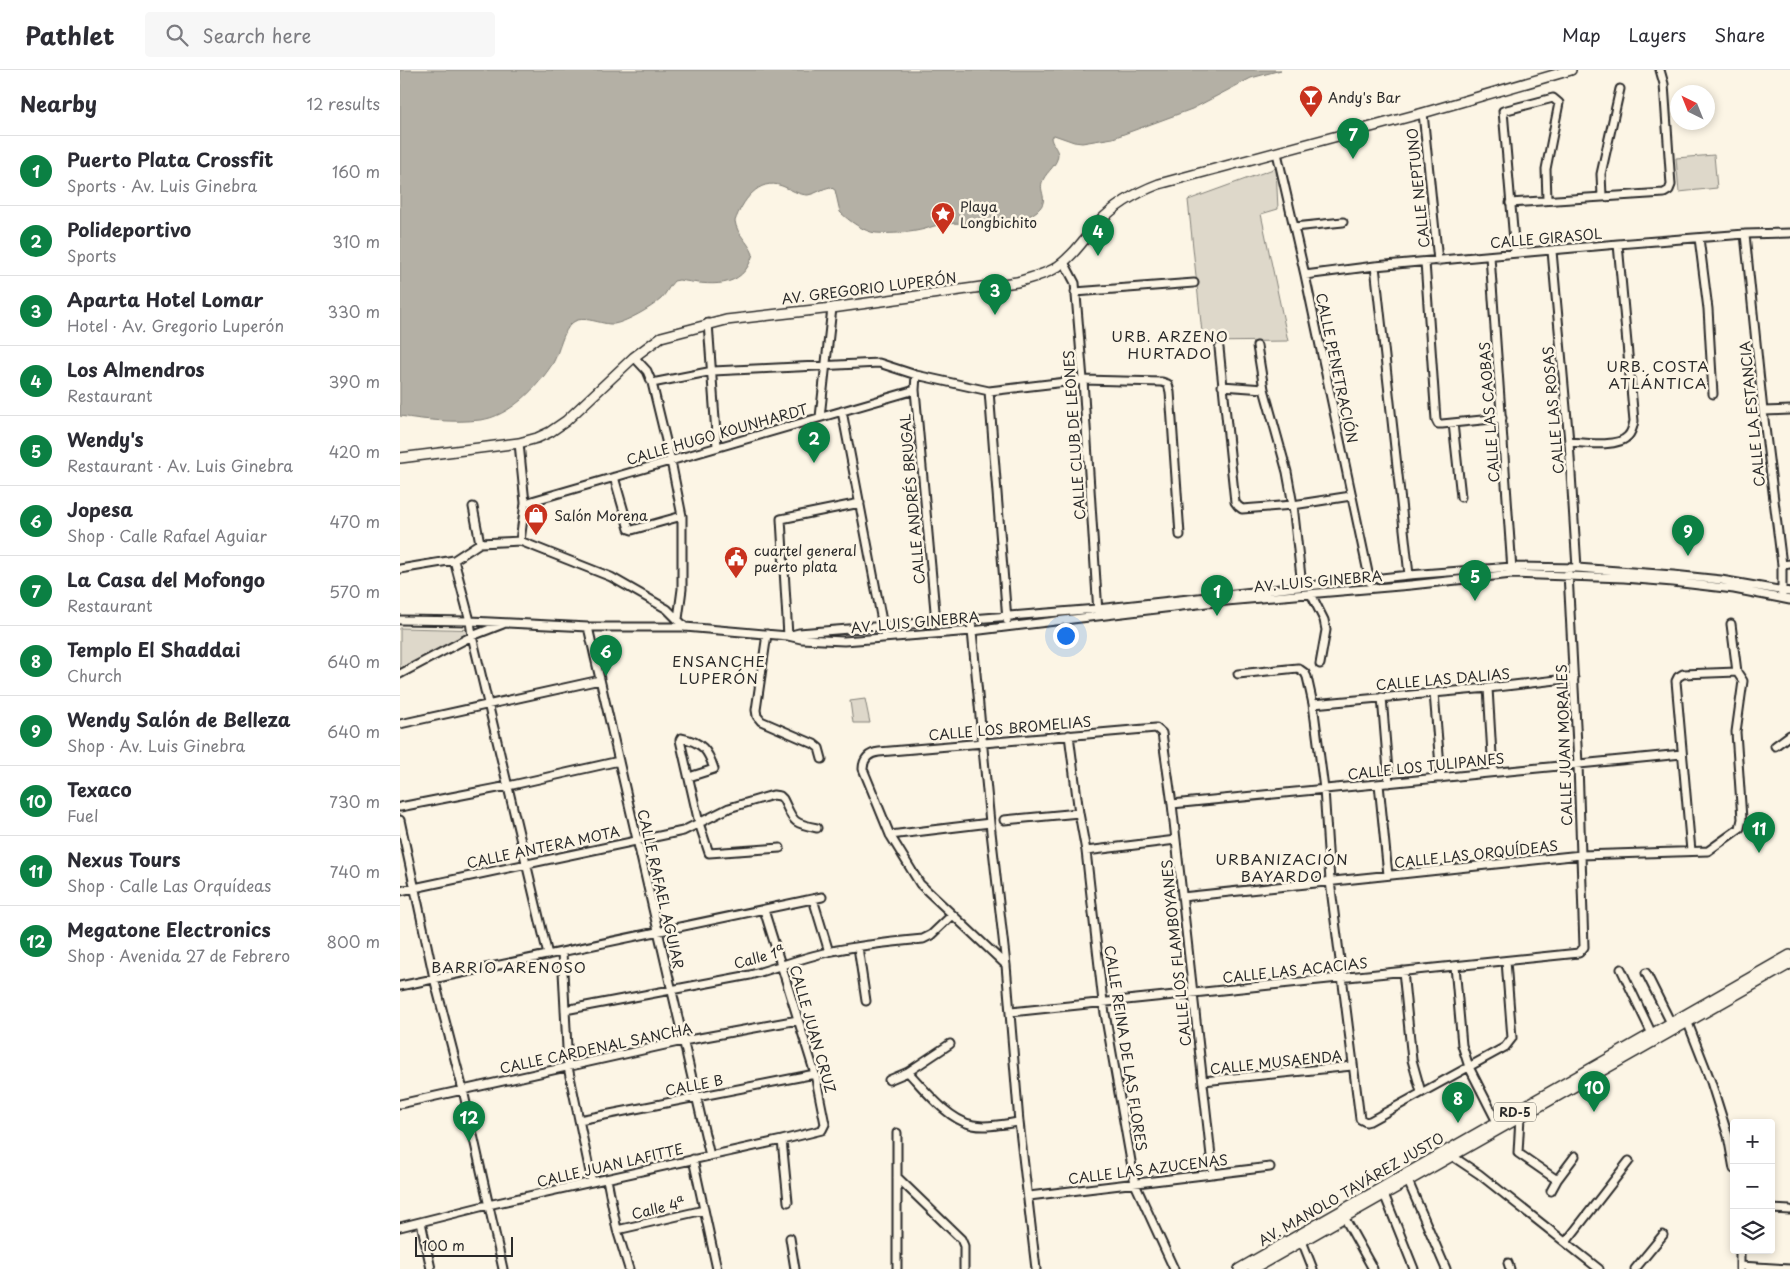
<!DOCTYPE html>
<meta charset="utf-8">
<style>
:root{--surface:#fff;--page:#f7f7f7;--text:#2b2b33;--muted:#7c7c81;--line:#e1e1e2;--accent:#0b8043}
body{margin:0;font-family:"Playpen Sans",sans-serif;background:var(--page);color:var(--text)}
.controls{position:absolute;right:15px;bottom:15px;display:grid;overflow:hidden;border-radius:5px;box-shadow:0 2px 8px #0003}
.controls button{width:45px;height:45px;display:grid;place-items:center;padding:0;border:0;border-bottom:1px solid var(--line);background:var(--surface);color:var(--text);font:25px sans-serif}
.compass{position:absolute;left:1270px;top:15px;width:45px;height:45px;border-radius:50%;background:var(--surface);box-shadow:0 2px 8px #0003;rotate:317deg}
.scale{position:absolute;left:15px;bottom:12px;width:98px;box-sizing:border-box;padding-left:5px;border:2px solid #2b2b2b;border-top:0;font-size:14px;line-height:18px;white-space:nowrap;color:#2b2b2b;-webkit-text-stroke:4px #fcf5e5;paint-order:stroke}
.you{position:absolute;left:665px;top:565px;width:18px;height:18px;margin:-12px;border:4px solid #fff;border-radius:50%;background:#1a73e8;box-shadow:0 0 0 8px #1a73e833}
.badge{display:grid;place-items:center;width:32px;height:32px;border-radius:50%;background:var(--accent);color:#fff;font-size:16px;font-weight:700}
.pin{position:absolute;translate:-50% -41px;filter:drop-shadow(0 1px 2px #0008)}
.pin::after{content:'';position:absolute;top:26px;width:18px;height:15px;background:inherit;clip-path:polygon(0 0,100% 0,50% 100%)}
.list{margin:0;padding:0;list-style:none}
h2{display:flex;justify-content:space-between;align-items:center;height:65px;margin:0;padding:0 20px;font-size:21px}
h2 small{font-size:16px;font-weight:400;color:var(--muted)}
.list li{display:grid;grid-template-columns:32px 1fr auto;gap:15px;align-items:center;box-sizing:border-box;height:70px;padding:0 20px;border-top:1px solid var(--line)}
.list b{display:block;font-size:19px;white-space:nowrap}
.list p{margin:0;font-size:16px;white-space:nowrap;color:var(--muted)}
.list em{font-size:16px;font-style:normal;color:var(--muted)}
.icon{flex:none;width:28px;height:28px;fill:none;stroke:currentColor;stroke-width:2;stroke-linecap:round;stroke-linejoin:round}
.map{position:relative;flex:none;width:1390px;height:1199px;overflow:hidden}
header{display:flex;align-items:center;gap:30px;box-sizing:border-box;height:70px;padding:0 25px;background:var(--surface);border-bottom:1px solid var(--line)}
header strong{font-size:24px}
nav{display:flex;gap:28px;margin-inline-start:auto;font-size:18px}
.search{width:350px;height:45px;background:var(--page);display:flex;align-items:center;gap:12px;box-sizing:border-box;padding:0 18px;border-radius:5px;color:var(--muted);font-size:19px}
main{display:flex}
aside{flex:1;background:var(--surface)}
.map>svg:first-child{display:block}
.green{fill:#ded8ca;stroke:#84827a}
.water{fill:#b4b0a5;stroke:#7d7b74}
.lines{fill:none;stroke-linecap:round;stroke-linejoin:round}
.minor-casing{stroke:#2b2b2b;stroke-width:11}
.major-casing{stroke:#2b2b2b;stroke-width:12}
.minor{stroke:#fcf5e5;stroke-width:7}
.major{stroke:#fcf5e5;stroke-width:9}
.labels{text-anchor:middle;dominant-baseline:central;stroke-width:5;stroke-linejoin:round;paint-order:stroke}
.shield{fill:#fcf5e5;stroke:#6a6863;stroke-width:1}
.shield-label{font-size:12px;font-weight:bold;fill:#2b2b2b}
.poi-label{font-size:14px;fill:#2b2b2b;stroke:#fcf5e5;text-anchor:start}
.street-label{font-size:14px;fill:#2b2b2b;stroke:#fcf5e5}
.neighbourhood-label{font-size:15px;letter-spacing:1px;fill:#2b2b2b;stroke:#fcf5e5}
</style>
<header>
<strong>Pathlet</strong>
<div class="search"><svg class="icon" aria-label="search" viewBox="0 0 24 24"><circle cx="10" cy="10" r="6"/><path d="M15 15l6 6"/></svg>Search here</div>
<nav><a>Map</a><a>Layers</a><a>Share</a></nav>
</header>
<main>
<aside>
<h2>Nearby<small>12 results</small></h2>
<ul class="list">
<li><span class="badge">1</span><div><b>Puerto Plata Crossfit</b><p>Sports · Av. Luis Ginebra</p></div><em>160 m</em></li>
<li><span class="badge">2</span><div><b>Polideportivo</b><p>Sports</p></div><em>310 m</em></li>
<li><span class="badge">3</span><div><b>Aparta Hotel Lomar</b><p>Hotel · Av. Gregorio Luperón</p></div><em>330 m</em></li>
<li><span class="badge">4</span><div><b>Los Almendros</b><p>Restaurant</p></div><em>390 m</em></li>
<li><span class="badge">5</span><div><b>Wendy's</b><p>Restaurant · Av. Luis Ginebra</p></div><em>420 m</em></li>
<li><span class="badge">6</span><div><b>Jopesa</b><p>Shop · Calle Rafael Aguiar</p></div><em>470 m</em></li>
<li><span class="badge">7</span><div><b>La Casa del Mofongo</b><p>Restaurant</p></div><em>570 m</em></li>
<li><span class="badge">8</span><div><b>Templo El Shaddai</b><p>Church</p></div><em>640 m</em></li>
<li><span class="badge">9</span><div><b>Wendy Salón de Belleza</b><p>Shop · Av. Luis Ginebra</p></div><em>640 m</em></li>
<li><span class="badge">10</span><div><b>Texaco</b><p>Fuel</p></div><em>730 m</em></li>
<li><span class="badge">11</span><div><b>Nexus Tours</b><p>Shop · Calle Las Orquídeas</p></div><em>740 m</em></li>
<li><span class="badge">12</span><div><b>Megatone Electronics</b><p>Shop · Avenida 27 de Febrero</p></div><em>800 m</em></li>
</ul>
</aside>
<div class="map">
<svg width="1390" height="1199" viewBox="0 0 1390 1199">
<rect width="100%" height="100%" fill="#fcf5e5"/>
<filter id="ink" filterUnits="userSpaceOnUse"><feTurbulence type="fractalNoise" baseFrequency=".02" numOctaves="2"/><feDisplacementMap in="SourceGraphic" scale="10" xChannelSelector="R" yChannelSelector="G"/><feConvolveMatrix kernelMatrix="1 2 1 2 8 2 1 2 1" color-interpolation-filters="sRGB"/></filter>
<g filter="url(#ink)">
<path class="green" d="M 1314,85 L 1317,118 L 1279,122 L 1276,88 Z
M 876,98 L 878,139 L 861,144 L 888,271 L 803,272 L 788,130 Z
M 0,558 L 87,560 L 0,602 Z
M 465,629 L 470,653 L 453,653 L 450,631 Z"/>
<path class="water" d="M 0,0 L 881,0 L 851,8 L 792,39 L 713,68 L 682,73 L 674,72 L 654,65 L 651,67 C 651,73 657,78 658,84 C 658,95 647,101 643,110 C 637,122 651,129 637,141 C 614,159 571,151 543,154 C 537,155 531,157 525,159 C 510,163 491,164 476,163 C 464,162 448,150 440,142 L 435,120 L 430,117 C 423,118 416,124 408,125 C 399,125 390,119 382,116 C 358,107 342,132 335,151 C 337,165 348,171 353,184 C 343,221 309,215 279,210 L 274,211 C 269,216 266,224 261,229 C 251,238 226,252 214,254 C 201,255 183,244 172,253 C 163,260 159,283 153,293 C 138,317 109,347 80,350 C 54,353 25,350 0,346 Z"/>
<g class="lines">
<g class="minor-casing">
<path id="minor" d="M 1023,43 L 1038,191
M 877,83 L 905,205 L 970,512
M 1202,126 L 1201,104 L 1220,19
M 1110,133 L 1264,123 L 1269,120 L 1271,115 L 1264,14 L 1260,0
M 894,157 L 943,152
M 1345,164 L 1363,341 L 1382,495 L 1382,524
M 1299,168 L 1308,239 L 1313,324
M 1152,181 L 1169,372 L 1177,498
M 1115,183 L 1103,41 L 1153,28 L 1159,33 L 1146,99 L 1147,130
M 1090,186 L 1112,500
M 664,192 L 675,213 L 683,310 L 698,543
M 1025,192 L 1036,350 L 1038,354 L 1042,354 L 1102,348
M 975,196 L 1009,505
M 905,205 L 975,196 L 1218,174 L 1345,164 L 1390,163
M 675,222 L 794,213
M 308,253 L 317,377
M 857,276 L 864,319 L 887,402 L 893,435 L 902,516
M 819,278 L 835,432 L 838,436 L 842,439 L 893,435 L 951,426
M 234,287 L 247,301 L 252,313 L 271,391 L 282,446 L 282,519 L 278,549
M 516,305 L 515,320 L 536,552
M 252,313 L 313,301 L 479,293 L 516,305 L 589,321 L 683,310 L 762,312 L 768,314 L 770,322 L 780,465
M 822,316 L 864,319
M 589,321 L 607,550
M 442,341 L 485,567
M 1363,341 L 1390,340
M 420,347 L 432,238
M 1053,353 L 1061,427
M 1169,372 C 1184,373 1218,378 1228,366 C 1232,362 1233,356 1234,351 L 1218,174
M 119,373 L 125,433 L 120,471
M 214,407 L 229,459 L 232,460 L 282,446
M 125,433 L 515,320
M 73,437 L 80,473
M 54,490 L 70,551 L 72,566 L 148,885
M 1382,495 L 1390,494
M 0,499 L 54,490 L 80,473 L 120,471 L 211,507 L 267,539 L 285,557
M 911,524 L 924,550 L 926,560 L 920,594
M 0,550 L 70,551 L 188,557 L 285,557 L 388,566 L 401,569 L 444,571 L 572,561 L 815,532 L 1011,515 L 1112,504 L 1224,508 L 1273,512 L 1334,519 L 1390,530
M 571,550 L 590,753 L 606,895 L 619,1052 L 636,1199
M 188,557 L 310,1086
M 367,564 L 356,640 L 357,646 L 361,651 L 414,674 L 419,678 L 422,689
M 388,566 L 399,563 L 697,539 L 1009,505 L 1112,497 L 1177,498 L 1273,505 L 1321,510 L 1390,522
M 388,566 L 381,449 L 460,433
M 0,604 L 72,566 L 103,554
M 838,604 L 898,598 L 905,603 L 907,607 L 913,634 L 924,719 L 930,811 L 960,1049 L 966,1052 L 970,1051 L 1105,977 L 1112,968 L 1106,891
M 1088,618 L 1093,702
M 1034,623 L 1041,708
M 982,627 L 989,713
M 913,634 L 1088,618 L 1174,608
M 0,654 L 200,610
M 669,665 L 679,743 L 686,781 L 703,932 L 735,1114 L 774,1199
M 1375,676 L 1390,665
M 289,707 L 314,699 C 308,680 302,672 281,668 L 280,670 L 299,753 L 309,783 L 380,778
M 979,714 L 988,805
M 772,734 L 1282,684
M 0,737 L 108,716 L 219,691
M 0,750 L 34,908 L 63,1020 L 103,1199
M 604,750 L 679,743
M 490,765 L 590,753
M 686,781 L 776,770
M 1291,781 L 1276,611 L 1278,607 L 1283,604 L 1337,602 L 1331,554
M 0,821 L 283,761 L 329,738 L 373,725 L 380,726 L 383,729 C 394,751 391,753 417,758
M 782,827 L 1181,785 L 1308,781 L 1340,758 L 1342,749 L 1336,662 L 1343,611 L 1337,602
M 413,829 L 429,882
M 458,877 L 466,931
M 162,882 L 168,997 L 192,1112
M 606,895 L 520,814 L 490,765 L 463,699 C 463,689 469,683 479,682 L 756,658 L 762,663 L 772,734 L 813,1104
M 1055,896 L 1062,975 L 1069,997 L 1097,1052
M 1221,899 L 1252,964
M 1003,901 L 1012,990 L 1021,1022
M 1246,903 L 1271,953
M 0,916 L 422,827
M 165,940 L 350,905 C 376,898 401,888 428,882 C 459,875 491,872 523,869 L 531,865 L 552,845
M 611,942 L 1179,883 L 1184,877 L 1178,694 L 1168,503
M 1286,948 L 1311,1012 L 1328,1066 L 1334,1099
M 508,1002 C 524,1019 548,1050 573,1055 C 587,1058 604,1054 619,1052
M 489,1010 L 508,1002 L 550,974
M 803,1011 L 952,996
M 0,1034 L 283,971 L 398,950
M 1120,1047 L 1118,1083 L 1157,1110 L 1175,1086
M 179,1050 L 415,1004
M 497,1063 L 497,1199
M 382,1070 L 388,1132
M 1052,1086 L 1079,1104 L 1199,1199
M 293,1089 L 317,1199
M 497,1107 L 561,1169 L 564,1176 L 564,1199
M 207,1109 L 217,1160 L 229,1199
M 1008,1111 L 1046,1199
M 1151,1121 L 1157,1110
M 984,1124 L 1014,1199
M 629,1126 L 870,1097
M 1371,1139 L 1390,1140
M 944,1147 L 973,1199
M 21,1152 L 31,1199
M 0,1157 L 88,1135 L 382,1070 L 422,1060 L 425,1054 L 415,1004 L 364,840
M 217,1160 L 304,1140
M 390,1168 L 395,1199
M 902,1171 L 913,1199
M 1166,1172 L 1229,1091
M 1108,1193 L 1110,1199
M 1340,1196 L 1390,1199
M 1235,1199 L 1263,1165
M 1340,1199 L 1340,1180"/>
</g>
<g class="major-casing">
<path id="major" d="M 0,388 L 119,373 L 137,368 L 150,362 L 166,351 L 234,287 L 261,267 L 326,250 L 432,238 L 617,212 C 630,208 643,205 654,199 C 672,188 684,169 697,154 C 715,135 735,123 759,114 L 1023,43 L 1171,0
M 839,1199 L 1390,885
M 853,1199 L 1390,894"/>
</g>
<use href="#minor" class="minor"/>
<use href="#major" class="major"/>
</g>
</g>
<defs>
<g id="bar-pin" transform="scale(1.25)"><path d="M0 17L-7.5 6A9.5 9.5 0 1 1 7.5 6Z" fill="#c8321e" stroke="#fcf5e5"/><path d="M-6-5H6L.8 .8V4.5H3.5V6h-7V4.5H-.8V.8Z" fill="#fff"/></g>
<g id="sight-pin" transform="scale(1.25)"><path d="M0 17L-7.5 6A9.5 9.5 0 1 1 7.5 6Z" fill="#c8321e" stroke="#fcf5e5"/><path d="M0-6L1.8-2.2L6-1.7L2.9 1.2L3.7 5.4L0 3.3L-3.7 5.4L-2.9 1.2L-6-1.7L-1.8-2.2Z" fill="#fff"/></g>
<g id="shop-pin" transform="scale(1.25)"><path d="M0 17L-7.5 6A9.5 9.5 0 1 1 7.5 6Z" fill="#c8321e" stroke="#fcf5e5"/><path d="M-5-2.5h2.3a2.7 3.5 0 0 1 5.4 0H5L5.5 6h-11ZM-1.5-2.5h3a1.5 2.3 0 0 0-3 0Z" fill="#fff"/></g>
<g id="civic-pin" transform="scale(1.25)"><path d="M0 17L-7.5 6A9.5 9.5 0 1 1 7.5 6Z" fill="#c8321e" stroke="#fcf5e5"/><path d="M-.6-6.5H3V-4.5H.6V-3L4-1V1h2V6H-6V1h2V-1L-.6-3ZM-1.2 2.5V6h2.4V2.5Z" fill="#fff"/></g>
</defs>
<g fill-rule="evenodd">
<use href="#bar-pin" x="911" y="27"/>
<use href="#sight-pin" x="543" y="144"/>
<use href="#shop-pin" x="136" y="445"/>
<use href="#civic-pin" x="336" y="488"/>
</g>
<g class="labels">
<rect class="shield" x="1094" y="1032.5" width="42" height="19" rx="4"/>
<g class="shield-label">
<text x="1115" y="1042">RD-5</text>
</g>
<g class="poi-label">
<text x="928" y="27">Andy's Bar</text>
<text x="560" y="136">Playa<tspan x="560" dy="16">Longbichito</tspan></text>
<text x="154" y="445">Salón Morena</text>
<text x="354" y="480">cuartel general<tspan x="354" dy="16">puerto plata</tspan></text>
</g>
<g class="street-label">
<text transform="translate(1018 118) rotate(-96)">CALLE NEPTUNO</text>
<text transform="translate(1146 168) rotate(-5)">CALLE GIRASOL</text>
<text transform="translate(469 218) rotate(-7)">AV. GREGORIO LUPERÓN</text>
<text transform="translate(937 298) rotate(78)">CALLE PENETRACIÓN</text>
<text transform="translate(1153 340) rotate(-95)">CALLE LAS ROSAS</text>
<text transform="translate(1089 342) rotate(-94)">CALLE LAS CAOBAS</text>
<text transform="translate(1352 344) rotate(-96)">CALLE LA ESTANCIA</text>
<text transform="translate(317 364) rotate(-16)">CALLE HUGO KOUNHARDT</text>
<text transform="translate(674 365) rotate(-94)">CALLE CLUB DE LEONES</text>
<text transform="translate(512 429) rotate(-95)">CALLE ANDRÉS BRUGAL</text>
<text transform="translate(918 511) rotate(-5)">AV. LUIS GINEBRA</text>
<text transform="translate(515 552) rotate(-5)">AV. LUIS GINEBRA</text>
<text transform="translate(1043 609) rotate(-5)">CALLE LAS DALIAS</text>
<text transform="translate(610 658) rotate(-5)">CALLE LOS BROMELIAS</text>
<text transform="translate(1164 675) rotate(-92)">CALLE JUAN MORALES</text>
<text transform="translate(1026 696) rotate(-6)">CALLE LOS TULIPANES</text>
<text transform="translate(143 777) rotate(-12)">CALLE ANTERA MOTA</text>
<text transform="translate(1076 784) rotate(-6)">CALLE LAS ORQUÍDEAS</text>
<text transform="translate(261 819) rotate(77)">CALLE RAFAEL AGUIAR</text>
<text transform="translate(776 883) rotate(-96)">CALLE LOS FLAMBOYANES</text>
<text transform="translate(359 887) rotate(-15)">Calle 1ª</text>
<text transform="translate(895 900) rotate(-6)">CALLE LAS ACACIAS</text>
<text transform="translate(413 959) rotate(74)">CALLE JUAN CRUZ</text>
<text transform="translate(196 978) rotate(-12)">CALLE CARDENAL SANCHA</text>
<text transform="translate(726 978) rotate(81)">CALLE REINA DE LAS FLORES</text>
<text transform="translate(876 992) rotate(-6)">CALLE MUSAENDA</text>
<text transform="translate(294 1015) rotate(-11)">CALLE B</text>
<text transform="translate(210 1095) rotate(-13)">CALLE JUAN LAFITTE</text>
<text transform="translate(748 1099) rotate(-7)">CALLE LAS AZUCENAS</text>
<text transform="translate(951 1119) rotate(-30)">AV. MANOLO TAVÁREZ JUSTO</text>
<text transform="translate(258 1138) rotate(-13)">Calle 4ª</text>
</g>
<g class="neighbourhood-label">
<text x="770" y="265">URB. ARZENO<tspan x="770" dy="17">HURTADO</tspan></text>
<text x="1258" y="295">URB. COSTA<tspan x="1258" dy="17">ATLÁNTICA</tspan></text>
<text x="319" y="590">ENSANCHE<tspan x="319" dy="17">LUPERÓN</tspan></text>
<text x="882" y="788">URBANIZACIÓN<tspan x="882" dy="17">BAYARDO</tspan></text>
<text x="109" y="896">BARRIO ARENOSO</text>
</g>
</g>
</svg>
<div class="controls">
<button>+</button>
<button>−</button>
<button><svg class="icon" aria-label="layers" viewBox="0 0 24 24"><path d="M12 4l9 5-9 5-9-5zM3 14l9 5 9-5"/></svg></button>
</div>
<svg class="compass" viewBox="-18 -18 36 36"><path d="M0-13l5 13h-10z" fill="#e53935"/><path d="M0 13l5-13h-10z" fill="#7c7c81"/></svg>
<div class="scale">100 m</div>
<div class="you"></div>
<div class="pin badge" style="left:817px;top:546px">1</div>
<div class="pin badge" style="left:414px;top:393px">2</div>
<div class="pin badge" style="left:595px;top:245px">3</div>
<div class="pin badge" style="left:698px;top:186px">4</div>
<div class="pin badge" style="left:1075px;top:531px">5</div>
<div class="pin badge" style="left:206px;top:606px">6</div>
<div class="pin badge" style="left:953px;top:89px">7</div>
<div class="pin badge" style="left:1058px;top:1053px">8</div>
<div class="pin badge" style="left:1288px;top:486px">9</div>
<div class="pin badge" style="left:1194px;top:1042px">10</div>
<div class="pin badge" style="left:1359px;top:783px">11</div>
<div class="pin badge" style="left:69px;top:1072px">12</div>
</div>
</main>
